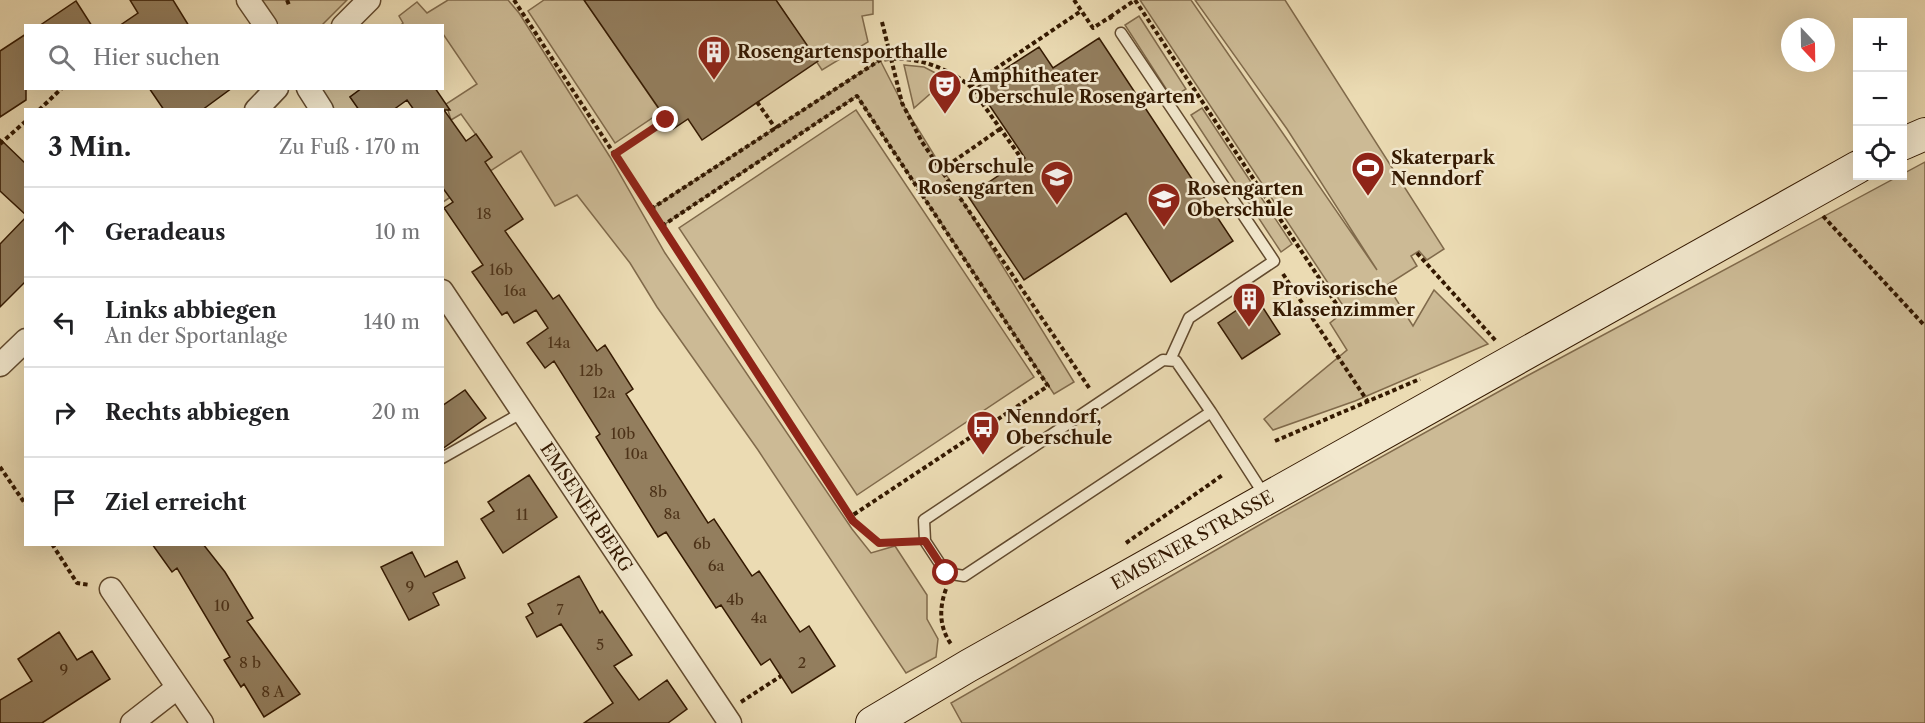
<!DOCTYPE html>
<html lang="de">
<meta charset="utf-8">
<style>
:root{--surface:#fff;--page:#f2f2f2;--text:#202124;--muted:#757577;--line:#e0e0e0}
body{margin:0;font-family:"Libre Caslon Text",serif;background:var(--page);color:var(--text)}
.controls{position:absolute;right:18px;top:18px;display:grid;overflow:hidden;border-radius:0px;box-shadow:0 6px 24px #0002}
.controls button{width:54px;height:54px;display:grid;place-items:center;padding:0;border:0;border-bottom:2px solid var(--line);background:var(--surface);color:var(--text);font:30px sans-serif}
.compass{position:absolute;left:1781px;top:18px;width:54px;height:54px;border-radius:50%;background:var(--surface);box-shadow:0 6px 24px #0002;rotate:158deg}
.stop{position:absolute;width:18px;height:18px;margin:-14px;border:4px solid #8f2418;border-radius:50%;background:#fff}
.stop.end{background:#8f2418;border-color:#fff;box-shadow:0 2px 6px #0008}
.list{margin:0;padding:0;list-style:none}
h2{display:flex;justify-content:space-between;align-items:center;height:78px;margin:0;padding:0 24px;font-size:26px}
h2 small{font-size:20px;font-weight:400;color:var(--muted)}
.list li{display:grid;grid-template-columns:39px 1fr auto;gap:18px;align-items:center;box-sizing:border-box;height:90px;padding:0 24px;border-top:2px solid var(--line)}
.list b{display:block;font-size:22px;white-space:nowrap}
.list p{margin:0;font-size:20px;white-space:nowrap;color:var(--muted)}
.list em{font-size:20px;font-style:normal;color:var(--muted)}
.icon{flex:none;width:33px;height:33px;fill:none;stroke:currentColor;stroke-width:2;stroke-linecap:round;stroke-linejoin:round}
.map{position:relative;flex:none;width:1925px;height:723px;overflow:hidden}
.search{position:absolute;background:var(--surface);box-shadow:0 6px 24px #0002;left:24px;top:24px;width:420px;height:66px;display:flex;align-items:center;gap:15px;box-sizing:border-box;padding:0 21px;border-radius:0px;color:var(--muted);font-size:22px}
.panel{position:absolute;background:var(--surface);box-shadow:0 6px 24px #0002;left:24px;top:108px;width:420px;height:438px;border-radius:0px}
.map>svg:first-child{display:block}
.green{fill:#ccba95;stroke:#806a4b;stroke-width:1.5}
.building{fill:#937e5e;stroke:#341901;stroke-width:1.5}
.lines{fill:none;stroke-linecap:round;stroke-linejoin:round}
.lane-casing{stroke:#624a2e;stroke-width:13}
.street-casing{stroke:#624a2e;stroke-width:25}
.secondary-casing{stroke:#341901;stroke-width:34}
.path{stroke:#341901;stroke-width:4;stroke-dasharray:4.5 3;stroke-linecap:butt}
.lane{stroke:#f2e8ce;stroke-width:10}
.street{stroke:#f2e8ce;stroke-width:22}
.secondary{stroke:#f2e8ce;stroke-width:32}
.route{stroke:#8f2418;stroke-width:8}
.labels{text-anchor:middle;dominant-baseline:central;stroke-width:5;stroke-linejoin:round;paint-order:stroke}
.number-label{font-size:15px;fill:#4c3218}
.poi-label{font-size:18px;font-weight:bold;fill:#341901;stroke:#f2e8ce;text-anchor:start}
.street-label{font-size:18px;fill:#341901;stroke:#f2e8ce}
</style>
<div class="map">
<svg width="1925" height="723" viewBox="0 0 1925 723">
<rect width="100%" height="100%" fill="#ebdbb3"/>
<filter id="stains"><feTurbulence type="fractalNoise" baseFrequency=".00333" numOctaves="4"/><feColorMatrix values="0 0 0 0 .2 0 0 0 0 .09 0 0 0 0 .02 0 0 0 .5 -.17"/></filter>
<radialGradient id="worn" r=".72"><stop offset=".6" stop-color="#630" stop-opacity="0"/><stop offset="1" stop-color="#630" stop-opacity=".3"/></radialGradient>
<path class="green" d="M 257,0 L 347,0 L 321,26 L 278,25 Z
M 448,0 L 508,0 L 519,13 L 610,157 L 665,253 L 852,529 L 871,553 L 895,546 L 927,595 L 927,619 L 938,639 L 936,657 L 906,673 L 758,450 L 657,307 L 630,263 L 577,195 L 555,206 L 521,151 L 443,202 L 443,187 L 492,157 L 461,114 L 451,120 L 446,104 L 477,84 L 443,34 L 442,26 L 401,25 L 403,23 L 399,16 L 417,2 L 427,13 Z
M 544,0 L 584,0 L 661,112 L 615,143 L 528,11 Z
M 776,0 L 873,0 L 873,14 L 862,16 L 868,42 L 822,70 Z
M 1140,0 L 1191,0 L 1377,270 L 1287,129 L 1195,0 L 1285,0 L 1444,249 L 1427,260 L 1419,251 L 1411,256 L 1417,266 L 1387,285 L 1413,326 L 1434,290 L 1488,344 L 1355,401 L 1273,430 L 1264,419 L 1347,350 L 1330,323 L 1346,310 Z
M 1139,16 L 1186,89 L 1172,98 L 1125,25 Z
M 880,60 L 902,103 L 1074,382 L 1054,394 L 857,96 L 662,226 L 651,209 Z
M 904,65 L 924,67 L 947,79 L 914,108 Z
M 320,89 L 362,89 L 350,97 L 359,109 L 331,109 Z
M 1202,108 L 1292,244 L 1281,252 L 1191,115 Z
M 856,110 L 1034,377 L 857,495 L 679,228 Z
M 1925,162 L 1925,723 L 962,723 L 951,703 L 1268,520 L 1525,377 Z"/>
<path class="building" d="M 130,0 L 173,0 L 189,26 L 119,26 L 138,13 Z
M 584,0 L 776,0 L 818,61 L 702,140 L 688,119 L 673,129 Z
M 76,1 L 92,26 L 39,26 Z
M 26,34 L 26,100 L 0,117 L 0,51 Z
M 1099,38 L 1233,241 L 1171,282 L 1126,213 L 1024,280 L 968,196 L 1025,158 L 977,87 L 1039,47 L 1053,68 Z
M 149,88 L 232,88 L 202,110 L 164,110 Z
M 362,88 L 435,88 L 450,110 L 444,110 L 466,141 L 476,134 L 492,157 L 485,162 L 523,219 L 505,231 L 553,299 L 559,295 L 597,351 L 605,345 L 633,389 L 626,394 L 708,523 L 714,519 L 752,576 L 759,571 L 800,632 L 809,626 L 835,666 L 792,693 L 770,659 L 761,665 L 721,605 L 716,608 L 666,532 L 658,537 L 596,437 L 600,434 L 554,361 L 545,368 L 527,343 L 548,328 L 536,310 L 514,323 L 507,312 L 502,315 L 472,272 L 483,265 L 444,208 L 453,202 L 442,187 L 442,110 L 414,110 L 407,100 L 393,110 L 359,110 L 350,97 Z
M 0,139 L 26,164 L 26,215 L 0,191 Z
M 26,217 L 26,281 L 0,307 L 0,244 Z
M 1256,297 L 1280,334 L 1242,359 L 1218,323 Z
M 465,390 L 486,418 L 442,449 L 442,406 Z
M 529,475 L 557,517 L 503,553 L 481,519 L 494,511 L 488,502 Z
M 152,544 L 203,544 L 225,572 L 253,618 L 247,621 L 300,694 L 264,717 L 244,684 L 241,687 L 224,660 L 230,657 L 177,568 L 172,572 Z
M 412,552 L 425,577 L 457,561 L 465,578 L 433,593 L 439,605 L 409,620 L 381,567 Z
M 579,576 L 600,613 L 602,611 L 632,655 L 614,666 L 639,700 L 667,680 L 687,709 L 668,723 L 584,723 L 613,703 L 561,624 L 537,637 L 526,617 L 533,613 L 528,604 Z
M 59,632 L 77,660 L 92,651 L 110,679 L 42,723 L 0,723 L 0,700 L 32,681 L 18,659 Z"/>
<g class="lines">
<g class="lane-casing">
<path id="lane" d="M 1121,33 L 1274,261 L 1189,318 L 1170,360
M 1211,412 L 1176,361 L 1163,360 L 924,520 L 925,541 L 946,573 L 964,576 L 1211,412 L 1265,496
M 442,458 L 523,412"/>
</g>
<g class="street-casing">
<g id="street">
<path d="M 248,0 L 266,26"/>
<path d="M 343,26 L 369,0"/>
<path d="M 308,88 L 322,110"/>
<path d="M 256,110 L 277,88"/>
<path id="s1" d="M 442,291 L 730,723"/>
<path d="M 0,365 L 26,340"/>
<path d="M 111,589 L 202,723"/>
<path d="M 132,723 L 177,688"/>
</g>
</g>
<g class="secondary-casing">
<g id="secondary">
<path d="M 1902,144 L 1925,134"/>
<path id="s2" d="M 872,723 L 968,666 L 1858,167"/>
</g>
</g>
<path class="path" d="M 287,0 L 289,5
M 514,0 L 853,521 L 879,543 L 909,542
M 1074,0 L 1093,28 L 1110,17 L 1112,20
M 1135,0 L 1341,311
M 1110,17 L 1135,0
M 882,22 L 902,103 L 922,142 L 1090,389
M 970,86 L 1081,11
M 757,102 L 776,129
M 39,110 L 62,88
M 0,144 L 26,121
M 615,154 L 666,120
M 941,170 L 1000,129
M 651,209 L 880,60 C 913,55 945,66 970,86 L 1019,155
M 1823,216 L 1925,326
M 662,226 L 857,96 L 1048,386 L 850,517
M 1417,253 L 1496,341
M 1283,274 L 1368,402
M 1275,441 L 1420,379
M 0,467 L 26,505
M 1126,543 L 1224,474
M 52,544 L 77,583 L 90,585
M 946,589 C 939,608 939,627 951,644
M 741,702 L 781,676"/>
<use href="#lane" class="lane"/>
<use href="#street" class="street"/>
<use href="#secondary" class="secondary"/>
</g>
<g class="lines">
<path class="route" d="M 666,120 L 615,154 L 853,521 L 879,543 L 925,541 L 946,573"/>
</g>
<defs>
<g id="building-pin" transform="scale(1.725)"><path d="M0 17L-7.5 6A9.5 9.5 0 1 1 7.5 6Z" fill="#8f2418" stroke="#f2e8ce"/><path d="M-4-6H4V6H1V3H-1V6H-4ZM-2.5-4.3h1.7v1.8h-1.7ZM.8-4.3h1.7v1.8H.8ZM-2.5-1h1.7V.8h-1.7ZM.8-1h1.7V.8H.8Z" fill="#fff"/></g>
<g id="theatre-pin" transform="scale(1.725)"><path d="M0 17L-7.5 6A9.5 9.5 0 1 1 7.5 6Z" fill="#8f2418" stroke="#f2e8ce"/><path d="M-5-5.5Q0-4 5-5.5V0Q5 5 0 6Q-5 5-5 0ZM-3.3-2.5H-1v1.5H-3.3ZM1-2.5H3.3v1.5H1ZM-2.8 1Q0 5.5 2.8 1Z" fill="#fff"/></g>
<g id="stadium-pin" transform="scale(1.725)"><path d="M0 17L-7.5 6A9.5 9.5 0 1 1 7.5 6Z" fill="#8f2418" stroke="#f2e8ce"/><path d="M0-5a6.5 5 0 1 0 0 10a6.5 5 0 1 0 0-10ZM-3.5-1.8h7v3.6h-7Z" fill="#fff"/></g>
<g id="school-pin" transform="scale(1.725)"><path d="M0 17L-7.5 6A9.5 9.5 0 1 1 7.5 6Z" fill="#8f2418" stroke="#f2e8ce"/><path d="M0-5L7-2L0 1L-7-2ZM-4 1L0 2.5L4 1V4Q0 6-4 4Z" fill="#fff"/></g>
<g id="bus-pin" transform="scale(1.725)"><path d="M0 17L-7.5 6A9.5 9.5 0 1 1 7.5 6Z" fill="#8f2418" stroke="#f2e8ce"/><path d="M-5-6H5V4H4V6H2V4H-2V6H-4V4H-5ZM-3.5-4V0h7V-4ZM-3.5 1.2v1.5H-2V1.2ZM2 1.2v1.5H3.5V1.2Z" fill="#fff"/></g>
</defs>
<g fill-rule="evenodd">
<use href="#building-pin" x="714" y="52"/>
<use href="#theatre-pin" x="945" y="86"/>
<use href="#stadium-pin" x="1368" y="168"/>
<use href="#school-pin" x="1057" y="177"/>
<use href="#school-pin" x="1164" y="199"/>
<use href="#building-pin" x="1249" y="299"/>
<use href="#bus-pin" x="983" y="427"/>
</g>
<g class="labels">
<g class="number-label">
<text x="484" y="213">18</text>
<text x="501" y="269">16b</text>
<text x="515" y="290">16a</text>
<text x="559" y="342">14a</text>
<text x="591" y="370">12b</text>
<text x="604" y="392">12a</text>
<text x="623" y="433">10b</text>
<text x="636" y="453">10a</text>
<text x="658" y="491">8b</text>
<text x="672" y="513">8a</text>
<text x="522" y="514">11</text>
<text x="702" y="543">6b</text>
<text x="716" y="565">6a</text>
<text x="410" y="586">9</text>
<text x="735" y="599">4b</text>
<text x="222" y="605">10</text>
<text x="560" y="609">7</text>
<text x="759" y="617">4a</text>
<text x="600" y="644">5</text>
<text x="250" y="662">8 b</text>
<text x="802" y="662">2</text>
<text x="64" y="669">9</text>
<text x="273" y="691">8 A</text>
</g>
<g class="poi-label">
<text x="737" y="52">Rosengartensporthalle</text>
<text x="968" y="76">Amphitheater<tspan x="968" dy="21">Oberschule Rosengarten</tspan></text>
<text x="1391" y="158">Skaterpark<tspan x="1391" dy="21">Nenndorf</tspan></text>
<text x="1034" y="167" text-anchor="end">Oberschule<tspan x="1034" dy="21">Rosengarten</tspan></text>
<text x="1187" y="189">Rosengarten<tspan x="1187" dy="21">Oberschule</tspan></text>
<text x="1272" y="289">Provisorische<tspan x="1272" dy="21">Klassenzimmer</tspan></text>
<text x="1006" y="417">Nenndorf,<tspan x="1006" dy="21">Oberschule</tspan></text>
</g>
<g class="street-label">
<text stroke="none"><textPath href="#s1" startOffset="260">EMSENER BERG</textPath></text>
<text stroke="none"><textPath href="#s2" startOffset="369">EMSENER STRASSE</textPath></text>
</g>
</g>
<rect width="100%" height="100%" filter="url(#stains)"/>
<rect width="100%" height="100%" fill="url(#worn)"/>
</svg>
<div class="controls">
<button>+</button>
<button>−</button>
<button><svg class="icon" aria-label="locate" viewBox="0 0 24 24"><circle cx="12" cy="12" r="6"/><path d="M12 2v4M12 18v4M2 12h4M18 12h4"/></svg></button>
</div>
<svg class="compass" viewBox="-18 -18 36 36"><path d="M0-13l5 13h-10z" fill="#e53935"/><path d="M0 13l5-13h-10z" fill="#757577"/></svg>
<div class="stop" style="left:946px;top:573px"></div>
<div class="stop end" style="left:666px;top:120px"></div>
<div class="search"><svg class="icon" aria-label="search" viewBox="0 0 24 24"><circle cx="10" cy="10" r="6"/><path d="M15 15l6 6"/></svg>Hier suchen</div>
<section class="panel">
<h2>3 Min.<small>Zu Fuß · 170 m</small></h2>
<ul class="list">
<li><svg class="icon" aria-label="ahead" viewBox="0 0 24 24"><path d="M12 20V5M6 11l6-6 6 6"/></svg><div><b>Geradeaus</b></div><em>10 m</em></li>
<li><svg class="icon" aria-label="left" viewBox="0 0 24 24"><path d="M17 20v-9H6M10 6l-5 5 5 5"/></svg><div><b>Links abbiegen</b><p>An der Sportanlage</p></div><em>140 m</em></li>
<li><svg class="icon" aria-label="right" viewBox="0 0 24 24"><path d="M7 20v-9h11M14 6l5 5-5 5"/></svg><div><b>Rechts abbiegen</b></div><em>20 m</em></li>
<li><svg class="icon" aria-label="arrive" viewBox="0 0 24 24"><path d="M6 21V4h12l-3 4 3 4H6"/></svg><div><b>Ziel erreicht</b></div></li>
</ul>
</section>
</div>
